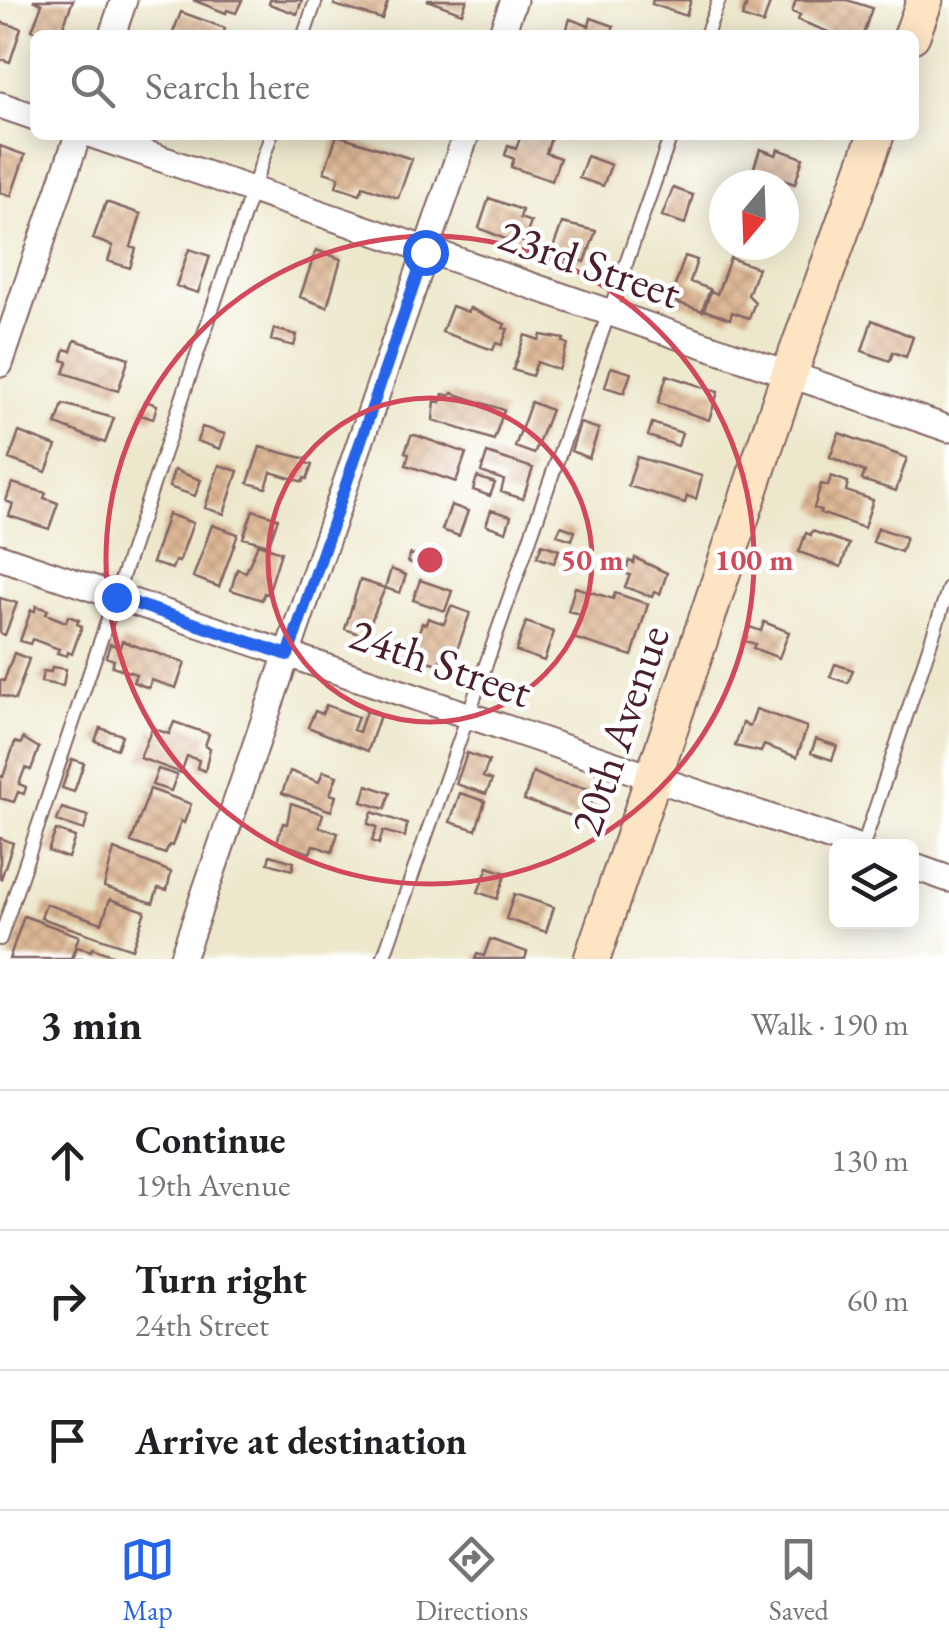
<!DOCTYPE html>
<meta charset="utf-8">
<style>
:root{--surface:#fff;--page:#f2f2f2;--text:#202124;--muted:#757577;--line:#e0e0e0;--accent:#2563eb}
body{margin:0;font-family:"EB Garamond",serif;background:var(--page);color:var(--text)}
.controls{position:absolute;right:30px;bottom:30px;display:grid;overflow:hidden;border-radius:15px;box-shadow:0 5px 25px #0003}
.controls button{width:90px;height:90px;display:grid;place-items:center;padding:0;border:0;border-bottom:2px solid var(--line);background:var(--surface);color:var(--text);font:50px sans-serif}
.compass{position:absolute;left:709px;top:170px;width:90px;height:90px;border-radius:50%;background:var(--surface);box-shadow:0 5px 25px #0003;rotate:199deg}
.stop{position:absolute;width:30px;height:30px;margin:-22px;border:8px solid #2563eb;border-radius:50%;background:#fff}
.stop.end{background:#2563eb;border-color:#fff;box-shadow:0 2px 10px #0008}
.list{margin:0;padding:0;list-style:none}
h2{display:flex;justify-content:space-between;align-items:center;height:130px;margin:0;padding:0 40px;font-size:42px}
h2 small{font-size:32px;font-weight:400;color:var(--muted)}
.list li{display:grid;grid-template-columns:65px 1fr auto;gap:30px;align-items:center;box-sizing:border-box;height:140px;padding:0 40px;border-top:2px solid var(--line)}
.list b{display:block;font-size:38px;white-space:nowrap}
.list p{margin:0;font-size:32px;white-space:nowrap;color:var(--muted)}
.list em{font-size:32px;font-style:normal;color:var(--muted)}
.icon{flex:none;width:55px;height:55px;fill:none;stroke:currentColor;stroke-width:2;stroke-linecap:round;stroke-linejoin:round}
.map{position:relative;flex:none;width:949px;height:959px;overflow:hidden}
.search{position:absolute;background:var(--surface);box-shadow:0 5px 25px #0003;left:30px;right:30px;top:30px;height:110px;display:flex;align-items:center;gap:25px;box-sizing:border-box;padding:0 35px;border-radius:15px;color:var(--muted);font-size:38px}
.sheet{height:550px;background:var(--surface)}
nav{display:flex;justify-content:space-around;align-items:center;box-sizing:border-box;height:140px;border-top:2px solid var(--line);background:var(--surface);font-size:28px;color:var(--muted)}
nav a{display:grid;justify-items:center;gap:5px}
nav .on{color:var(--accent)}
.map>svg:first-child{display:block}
.building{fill:url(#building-cross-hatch)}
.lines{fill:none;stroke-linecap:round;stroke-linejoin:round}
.lane-casing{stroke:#836563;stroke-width:16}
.street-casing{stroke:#836563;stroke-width:29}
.secondary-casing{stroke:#836563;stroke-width:39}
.lane{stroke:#fff;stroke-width:12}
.street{stroke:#fff;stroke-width:25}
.secondary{stroke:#fde5c4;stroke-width:35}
.route{stroke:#2563eb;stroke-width:12}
.ring{fill:none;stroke:#d1495b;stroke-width:5}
.labels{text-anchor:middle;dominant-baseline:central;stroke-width:9;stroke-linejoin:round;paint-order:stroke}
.street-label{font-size:45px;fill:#4a1f2b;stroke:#fff}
.centre{fill:#d1495b;stroke:#fff;stroke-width:5}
.ring-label{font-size:30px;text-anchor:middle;font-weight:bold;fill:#d1495b;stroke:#fff;stroke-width:9;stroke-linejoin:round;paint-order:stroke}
</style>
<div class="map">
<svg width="949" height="959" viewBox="0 0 949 959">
<defs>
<pattern id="building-cross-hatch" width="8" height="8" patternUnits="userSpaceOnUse" patternTransform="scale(2.5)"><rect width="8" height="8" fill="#ddb795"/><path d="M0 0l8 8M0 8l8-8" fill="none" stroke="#bf9d81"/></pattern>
</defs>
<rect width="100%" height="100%" fill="#fff"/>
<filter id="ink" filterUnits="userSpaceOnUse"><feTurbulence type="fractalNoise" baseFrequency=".01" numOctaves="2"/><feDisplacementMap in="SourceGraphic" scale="20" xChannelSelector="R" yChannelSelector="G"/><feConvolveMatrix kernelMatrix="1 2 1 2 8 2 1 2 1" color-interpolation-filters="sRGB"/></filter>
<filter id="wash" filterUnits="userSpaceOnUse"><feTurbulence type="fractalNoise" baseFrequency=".0048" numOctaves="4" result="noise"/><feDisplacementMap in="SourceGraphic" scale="40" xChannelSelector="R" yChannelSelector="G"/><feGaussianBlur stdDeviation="2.25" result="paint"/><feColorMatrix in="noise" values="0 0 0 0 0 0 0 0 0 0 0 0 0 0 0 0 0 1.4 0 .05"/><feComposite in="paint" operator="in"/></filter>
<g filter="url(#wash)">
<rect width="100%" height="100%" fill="#ede8cc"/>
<g id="blocks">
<path class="building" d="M 33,0 L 73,0 L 60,35 L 46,35 L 32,30 L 42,4 Z
M 193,0 L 242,0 L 236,13 L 227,10 L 226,13 Z
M 270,0 L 302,0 L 297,14 L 269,4 Z
M 336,0 L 385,0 L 388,1 L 382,19 L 334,5 Z
M 427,0 L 467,0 L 462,13 Z
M 653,0 L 691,0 L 686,16 L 652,4 Z
M 748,0 L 771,0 L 763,24 L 742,17 Z
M 796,0 L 847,0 L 872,8 L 863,35 L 836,35 L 798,20 L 800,15 L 792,12 Z
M 181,12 L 225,28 L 223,35 L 172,35 Z
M 591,18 L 614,26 L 610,35 L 565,35 L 570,19 L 589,26 Z
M 0,22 L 21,28 L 10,62 L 0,59 Z
M 337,135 L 412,159 L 398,198 L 363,186 L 360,194 L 336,186 L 339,177 L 324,172 Z
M 521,135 L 552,135 L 546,153 L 560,158 L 552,181 L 511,167 L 514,159 L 505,155 L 508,146 L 516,149 Z
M 0,146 L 25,155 L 11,196 L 0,192 Z
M 760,149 L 776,155 L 778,149 L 803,158 L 795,184 L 753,170 Z
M 587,156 L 611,165 L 603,186 L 579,178 Z
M 673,188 L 693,195 L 685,224 L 662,216 Z
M 489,198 L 522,210 L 520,218 L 531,222 L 524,242 L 511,238 L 510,241 L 479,228 Z
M 106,202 L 141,214 L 131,247 L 136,249 L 130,268 L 108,261 L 113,246 L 93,239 Z
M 562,223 L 596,231 L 585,262 L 574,258 L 573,262 L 566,260 L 567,256 L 552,251 Z
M 189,249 L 210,256 L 198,293 L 176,286 Z
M 316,250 L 341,259 L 327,307 L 300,297 Z
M 685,256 L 697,260 L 690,282 L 710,289 L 702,311 L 670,300 Z
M 730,258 L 758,268 L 748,295 L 755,302 L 749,318 L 732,312 L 730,319 L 704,310 L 711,291 L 717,294 Z
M 452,306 L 468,312 L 470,308 L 505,324 L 503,328 L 508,329 L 502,345 L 496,343 L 493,350 L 442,332 Z
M 872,320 L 913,337 L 906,357 L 893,352 L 890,361 L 862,351 Z
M 274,329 L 297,335 L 294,346 L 271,340 Z
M 525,335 L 539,340 L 541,335 L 564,339 L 563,342 L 568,344 L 559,370 L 537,362 L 532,376 L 513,370 Z
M 75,340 L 129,358 L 118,391 L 64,373 L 68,362 L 62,360 L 65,349 L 71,351 Z
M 611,367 L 631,373 L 624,393 L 605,387 Z
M 667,375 L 718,392 L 709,420 L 658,403 Z
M 452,393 L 504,410 L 494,440 L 433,420 L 435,401 L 440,402 L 443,394 L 450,396 Z
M 145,401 L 157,405 L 153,419 L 141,415 Z
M 531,402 L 551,410 L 534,454 L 515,447 Z
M 63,404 L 114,418 L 105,443 L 56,424 Z
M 580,423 L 599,429 L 589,458 L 571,451 Z
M 652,423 L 682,433 L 678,446 L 648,436 Z
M 202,427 L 225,434 L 220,449 L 197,441 Z
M 19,432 L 56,446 L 46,472 L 9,459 Z
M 839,433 L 907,458 L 896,491 L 862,480 L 865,472 L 830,457 Z
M 415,435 L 466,453 L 456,482 L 406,465 L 409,454 L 405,452 L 411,436 Z
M 260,447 L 307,459 L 306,463 L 312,465 L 307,479 L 304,478 L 303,482 L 271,472 L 266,488 L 248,483 Z
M 487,453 L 533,468 L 523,499 L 501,492 L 504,480 L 481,472 Z
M 637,457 L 702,476 L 696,499 L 687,496 L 685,503 L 628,486 Z
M 219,465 L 238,471 L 224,514 L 205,508 Z
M 174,470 L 201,480 L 195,496 L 169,487 Z
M 831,476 L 848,482 L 846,491 L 873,500 L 864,528 L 820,513 L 821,510 L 814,508 L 821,484 L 828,486 Z
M 477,477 L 495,483 L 490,496 L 473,490 Z
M 12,483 L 46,493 L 44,498 L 58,503 L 49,529 L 9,516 L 13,504 L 6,501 Z
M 451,505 L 468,511 L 459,536 L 442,530 Z
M 253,510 L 278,518 L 269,545 L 243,538 Z
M 491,510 L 511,516 L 506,532 L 486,525 Z
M 168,514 L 193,523 L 179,562 L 175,561 L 172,569 L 152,563 Z
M 212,525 L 238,534 L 219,587 L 193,577 Z
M 561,526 L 575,531 L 572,540 L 557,535 Z
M 878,528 L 906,537 L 901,552 L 873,542 Z
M 812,531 L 849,544 L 841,567 L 799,552 L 806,533 L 811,535 Z
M 258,544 L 281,552 L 268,594 L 264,593 L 262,600 L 231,590 L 237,569 L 246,572 Z
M 542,544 L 559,550 L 554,563 L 537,557 Z
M 410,554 L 435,562 L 433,570 L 408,562 Z
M 635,558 L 667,573 L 660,594 L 654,592 L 652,597 L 625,587 L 630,575 L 625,573 L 629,561 L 634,563 Z
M 391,569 L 406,575 L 400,593 L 385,588 Z
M 360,580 L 385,588 L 365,636 L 345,629 Z
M 420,580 L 452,591 L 445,611 L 413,600 Z
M 575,587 L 613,599 L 615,593 L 648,604 L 632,656 L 573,638 L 580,614 L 568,611 Z
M 0,598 L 17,603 L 5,635 L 0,633 Z
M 36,606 L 48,610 L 46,614 L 66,622 L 68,616 L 79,620 L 77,624 L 82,626 L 72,654 L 68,652 L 67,656 L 57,653 L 59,649 L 32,639 L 30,644 L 20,641 L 31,610 L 35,611 Z
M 451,606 L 470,613 L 452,664 L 440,660 L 438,664 L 424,660 L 427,651 L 414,646 L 422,623 L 426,624 L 428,618 L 444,624 Z
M 526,622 L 554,632 L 544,661 L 516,651 Z
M 764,622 L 789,632 L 779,658 L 753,648 L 755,644 L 745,641 L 750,627 L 761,631 Z
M 122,641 L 185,663 L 176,688 L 151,680 L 149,688 L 133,682 L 136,674 L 112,666 L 114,660 L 106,657 L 110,644 L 120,647 Z
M 14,653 L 29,659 L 15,700 L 0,695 L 0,680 L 4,681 Z
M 835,664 L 853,670 L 848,683 L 830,677 Z
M 52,667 L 66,669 L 63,686 L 41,682 L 43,671 L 51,672 Z
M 326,705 L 358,717 L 353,730 L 359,732 L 366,711 L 380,715 L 368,751 L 308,727 L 315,711 L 322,714 Z
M 756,709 L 807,727 L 797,757 L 764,745 L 761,752 L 735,746 L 743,723 L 750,726 Z
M 174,722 L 209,734 L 205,746 L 210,748 L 205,771 L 197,768 L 199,760 L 187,756 L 181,773 L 140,758 L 152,728 L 169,734 Z
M 100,728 L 122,735 L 117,749 L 95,741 Z
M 23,738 L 39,748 L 31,770 L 25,768 L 19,784 L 26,787 L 24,794 L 18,792 L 14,802 L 0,798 L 0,776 L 3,777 L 15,742 L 21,744 Z
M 816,739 L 837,746 L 832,760 L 811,753 Z
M 467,753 L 489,761 L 483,777 L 492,780 L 486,794 L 456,784 Z
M 72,759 L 84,763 L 74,792 L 62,788 Z
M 158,769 L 177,775 L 171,791 L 152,785 Z
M 290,771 L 319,782 L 323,771 L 337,776 L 330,794 L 336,796 L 331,811 L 282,793 Z
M 533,772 L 553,781 L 589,789 L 588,792 L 594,795 L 590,805 L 593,806 L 586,821 L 524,800 Z
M 367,785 L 390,793 L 385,809 L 362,802 Z
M 150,789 L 191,804 L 184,823 L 181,821 L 172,846 L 169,845 L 165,854 L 131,842 Z
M 460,793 L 485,801 L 476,830 L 450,822 Z
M 291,803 L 323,814 L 319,827 L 338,833 L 332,852 L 313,845 L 310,853 L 277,842 L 283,823 L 287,824 Z
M 62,808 L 88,816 L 84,830 L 57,821 Z
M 372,812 L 407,824 L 405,837 L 383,831 L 379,844 L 372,841 L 377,827 L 368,824 Z
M 56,830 L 75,837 L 68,858 L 48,851 Z
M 0,838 L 13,843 L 1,879 L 0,879 Z
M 114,849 L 171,872 L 167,890 L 158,888 L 153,903 L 104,887 Z
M 270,855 L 294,862 L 292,870 L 268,863 Z
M 488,867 L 506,873 L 497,899 L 478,892 Z
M 514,894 L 554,907 L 546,932 L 506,919 Z
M 110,899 L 145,911 L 132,949 L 41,918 L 46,904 L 102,923 Z
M 24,916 L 79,936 L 71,959 L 9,959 Z
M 490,939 L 527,952 L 525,959 L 475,959 L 477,954 L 484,956 Z
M 77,947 L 91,951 L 92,948 L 123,959 L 72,959 Z"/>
</g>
</g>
<g filter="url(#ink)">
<use href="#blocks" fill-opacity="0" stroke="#836563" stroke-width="2.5"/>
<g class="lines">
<g class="lane-casing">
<path id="lane" d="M 304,35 L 316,0
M 706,35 L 719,0
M 863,846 L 949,587
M 0,939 L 271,135
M 383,959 L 671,135"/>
</g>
<g class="street-casing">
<path id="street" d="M 112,35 L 124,0
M 501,35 L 514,0
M 0,105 L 35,117
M 92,135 L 949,429
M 0,364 L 78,135
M 0,557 L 855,846
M 912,866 L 949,879
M 182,959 L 466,135"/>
</g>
<g class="secondary-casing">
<path id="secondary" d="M 912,35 L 925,0
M 592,959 L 789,375 L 876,135"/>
</g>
<use href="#lane" class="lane"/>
<use href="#street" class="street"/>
<use href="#secondary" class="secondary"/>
</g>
</g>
<g class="lines" filter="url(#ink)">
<path class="route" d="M 116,597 L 288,655 L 425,252"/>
</g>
<g class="ring">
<circle cx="430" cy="560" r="162"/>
<circle cx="430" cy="560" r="324"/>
</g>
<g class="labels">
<g class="street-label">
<text transform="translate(590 263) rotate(19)">23rd Street</text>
<text transform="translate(441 662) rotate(19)">24th Street</text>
<text transform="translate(619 730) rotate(-71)">20th Avenue</text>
</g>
</g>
<circle cx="430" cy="560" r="15" class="centre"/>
<g class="ring-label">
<text x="592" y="570">50 m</text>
<text x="754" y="570">100 m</text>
</g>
</svg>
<div class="controls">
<button><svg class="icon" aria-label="layers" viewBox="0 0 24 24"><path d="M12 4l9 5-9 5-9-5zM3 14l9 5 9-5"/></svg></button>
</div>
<svg class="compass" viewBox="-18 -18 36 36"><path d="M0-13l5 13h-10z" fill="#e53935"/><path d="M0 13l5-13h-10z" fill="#757577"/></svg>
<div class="stop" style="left:425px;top:252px"></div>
<div class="stop end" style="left:116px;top:597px"></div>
<div class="search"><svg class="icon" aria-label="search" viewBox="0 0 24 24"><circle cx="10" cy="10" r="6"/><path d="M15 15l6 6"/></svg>Search here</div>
</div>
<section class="sheet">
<h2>3 min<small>Walk · 190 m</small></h2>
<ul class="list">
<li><svg class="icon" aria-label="ahead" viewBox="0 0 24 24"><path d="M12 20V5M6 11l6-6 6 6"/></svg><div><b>Continue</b><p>19th Avenue</p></div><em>130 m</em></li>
<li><svg class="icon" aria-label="right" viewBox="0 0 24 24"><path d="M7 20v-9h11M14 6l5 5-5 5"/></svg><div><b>Turn right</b><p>24th Street</p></div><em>60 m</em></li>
<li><svg class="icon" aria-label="arrive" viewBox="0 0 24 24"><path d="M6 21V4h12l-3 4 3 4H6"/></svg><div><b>Arrive at destination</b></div></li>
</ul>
</section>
<nav>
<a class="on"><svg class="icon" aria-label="map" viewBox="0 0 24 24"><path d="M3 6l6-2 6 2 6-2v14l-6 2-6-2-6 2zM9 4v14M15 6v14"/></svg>Map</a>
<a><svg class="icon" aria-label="directions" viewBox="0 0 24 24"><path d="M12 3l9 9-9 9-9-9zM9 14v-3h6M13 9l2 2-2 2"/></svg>Directions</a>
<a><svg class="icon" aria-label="saved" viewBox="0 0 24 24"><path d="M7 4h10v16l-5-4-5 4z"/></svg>Saved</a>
</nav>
